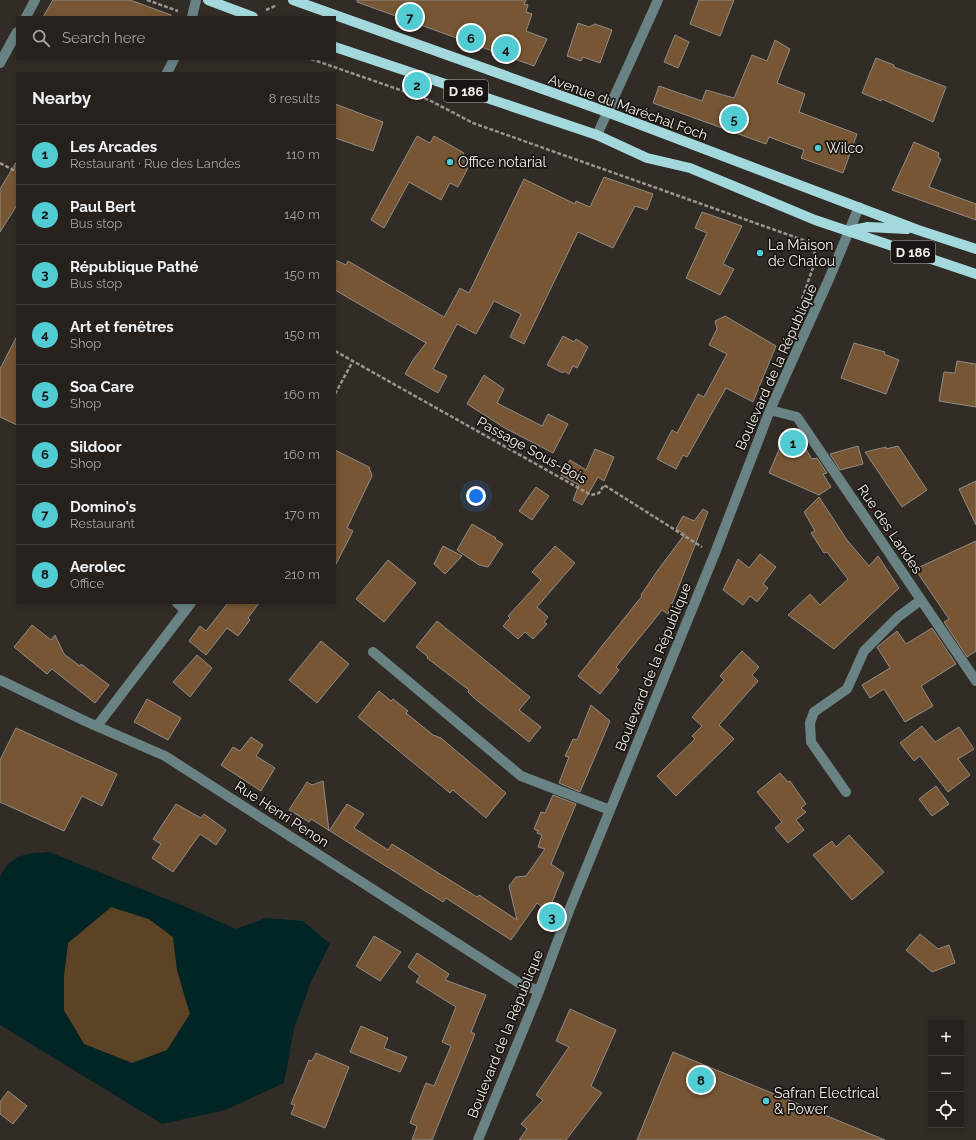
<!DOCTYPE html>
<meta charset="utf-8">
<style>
:root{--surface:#26211c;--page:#2e2925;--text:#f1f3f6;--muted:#a4a3a3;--line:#423e3b;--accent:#51ccd2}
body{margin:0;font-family:Raleway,sans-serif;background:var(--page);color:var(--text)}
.controls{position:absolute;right:12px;bottom:12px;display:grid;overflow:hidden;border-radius:0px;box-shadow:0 2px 6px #0003}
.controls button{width:36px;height:36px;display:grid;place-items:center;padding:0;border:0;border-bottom:1px solid var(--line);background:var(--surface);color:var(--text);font:20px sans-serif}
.you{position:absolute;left:476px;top:496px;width:14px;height:14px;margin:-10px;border:3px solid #fff;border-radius:50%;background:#1a73e8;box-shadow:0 0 0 6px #1a73e833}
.badge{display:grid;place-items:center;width:26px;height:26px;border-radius:50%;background:var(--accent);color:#111;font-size:13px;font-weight:700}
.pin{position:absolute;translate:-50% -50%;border:2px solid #fff;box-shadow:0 1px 4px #0006}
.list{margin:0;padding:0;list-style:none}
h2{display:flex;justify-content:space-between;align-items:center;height:52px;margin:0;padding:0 16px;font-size:17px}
h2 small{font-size:13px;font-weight:400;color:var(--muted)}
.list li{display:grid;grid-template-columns:26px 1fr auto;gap:12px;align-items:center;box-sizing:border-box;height:60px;padding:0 16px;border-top:1px solid var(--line)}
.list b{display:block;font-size:15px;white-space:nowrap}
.list p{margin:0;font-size:13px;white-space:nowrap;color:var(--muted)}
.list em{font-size:13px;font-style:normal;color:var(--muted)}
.icon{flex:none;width:22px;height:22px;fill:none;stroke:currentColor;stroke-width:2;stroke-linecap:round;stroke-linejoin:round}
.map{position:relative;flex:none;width:976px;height:1140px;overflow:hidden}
.search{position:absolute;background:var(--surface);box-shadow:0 2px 6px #0003;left:16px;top:16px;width:320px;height:44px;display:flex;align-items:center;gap:10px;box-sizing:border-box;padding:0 14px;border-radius:0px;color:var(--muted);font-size:15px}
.panel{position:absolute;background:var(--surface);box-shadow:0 2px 6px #0003;left:16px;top:72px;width:320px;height:532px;border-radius:0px}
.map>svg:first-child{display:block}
.green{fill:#5c4326}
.water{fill:#012425;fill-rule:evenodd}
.building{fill:#765634;stroke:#928b84}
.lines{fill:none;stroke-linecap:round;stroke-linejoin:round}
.path{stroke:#9a9590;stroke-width:2.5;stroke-dasharray:4 2;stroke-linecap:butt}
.minor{stroke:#698384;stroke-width:10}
.major{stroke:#a3d9dc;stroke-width:10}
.poi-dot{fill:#51ccd2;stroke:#181512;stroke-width:1.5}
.labels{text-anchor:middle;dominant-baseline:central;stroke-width:3.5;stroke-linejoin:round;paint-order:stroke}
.shield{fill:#181512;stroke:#b2aeab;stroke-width:1}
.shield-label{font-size:13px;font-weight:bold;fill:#f4f0ec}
.street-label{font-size:14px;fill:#f4f0ec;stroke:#181512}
.poi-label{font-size:14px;fill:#f4f0ec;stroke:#181512;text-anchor:start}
</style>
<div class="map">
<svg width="976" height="1140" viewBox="0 0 976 1140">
<rect width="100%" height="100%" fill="#322c26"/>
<path class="green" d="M 111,907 L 149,919 L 173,937 L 177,970 L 190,1014 L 167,1050 L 132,1064 L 84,1044 L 64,1010 L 64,975 L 68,943 Z"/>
<path class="water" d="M 49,852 L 186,907 L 236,929 L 266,918 L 303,921 L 330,944 L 311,982 L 294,1028 L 284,1083 L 225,1110 L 162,1124 L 0,1025 L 0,877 C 11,854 25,854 49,852 ZM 111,907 L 149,919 L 173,937 L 177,970 L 190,1014 L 167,1050 L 132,1063 L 84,1044 L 64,1011 L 64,975 L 68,943 Z"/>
<path class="building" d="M 53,0 L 130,0 L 171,15 L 171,17 L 43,17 Z
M 357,0 L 526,0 L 524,4 L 528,5 L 526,12 L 532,14 L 526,31 L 547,39 L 534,66 L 357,2 Z
M 699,0 L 734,0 L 720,36 L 690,24 Z
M 578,23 L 589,27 L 595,24 L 612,30 L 600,63 L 583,57 L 581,61 L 567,56 Z
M 675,35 L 689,42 L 678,68 L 664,62 Z
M 775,40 L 790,49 L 777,83 L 805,94 L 799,112 L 857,134 L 843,173 L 801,158 L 804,150 L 769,137 L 766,144 L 653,103 L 659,86 L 702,101 L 706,90 L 734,98 L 752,55 L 767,61 Z
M 876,58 L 894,65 L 894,67 L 946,87 L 933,122 L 882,99 L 881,101 L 862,93 Z
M 335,104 L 383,122 L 373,151 L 335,138 Z
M 417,136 L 430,143 L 434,136 L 464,153 L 463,155 L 472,160 L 458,187 L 450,183 L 441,200 L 409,182 L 384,228 L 371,220 Z
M 914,142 L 939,153 L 938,157 L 941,159 L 929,187 L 976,204 L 976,220 L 892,190 Z
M 17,161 L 17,205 L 0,232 L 0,189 Z
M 604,177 L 653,194 L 647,210 L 635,206 L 613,248 L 578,232 L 524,344 L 510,337 L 521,314 L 494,301 L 476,334 L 457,324 L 433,369 L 447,376 L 438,393 L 405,374 L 413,360 L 426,343 L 335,290 L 335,260 L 346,265 L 348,261 L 444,317 L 460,288 L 469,293 L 524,179 L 575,204 L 576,201 L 590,207 Z
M 702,212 L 742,226 L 723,264 L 734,269 L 720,295 L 686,278 L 707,233 L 695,228 Z
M 725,316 L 776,346 L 753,402 L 726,388 L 687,457 L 683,455 L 676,469 L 657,459 L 672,430 L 677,433 L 698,394 L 704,397 L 727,354 L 709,345 L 717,329 L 715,321 Z
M 17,336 L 17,425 L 0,417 L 0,369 Z
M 563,336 L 574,342 L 576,339 L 588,347 L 577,368 L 573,366 L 569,374 L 564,371 L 563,373 L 547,365 Z
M 854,343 L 885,352 L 884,354 L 899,360 L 886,394 L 841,378 Z
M 957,361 L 976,364 L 976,407 L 939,401 L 944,372 L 955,373 Z
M 484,375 L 504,389 L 497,403 L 542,426 L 548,414 L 568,424 L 553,453 L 505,428 L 467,404 Z
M 798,437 L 812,459 L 817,458 L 827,473 L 823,474 L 831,487 L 819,495 L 769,473 L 784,438 Z
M 858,446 L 863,464 L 840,470 L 830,454 Z
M 898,446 L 927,490 L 902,507 L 865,452 L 886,447 L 886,449 Z
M 595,449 L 614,457 L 604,481 L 598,477 L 582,505 L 573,500 L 579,485 L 561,475 L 570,460 L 586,470 Z
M 335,450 L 369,467 L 372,476 L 347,528 L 353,531 L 335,566 Z
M 976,481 L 976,525 L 959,489 Z
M 536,487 L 549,496 L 532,520 L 519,511 Z
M 819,497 L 847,540 L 869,566 L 878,556 L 899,588 L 834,649 L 788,615 L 810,594 L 820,605 L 848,579 L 827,552 L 824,553 L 811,533 L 815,531 L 804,512 Z
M 703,509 L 708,512 L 668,614 L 662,610 L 616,667 L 619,670 L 600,694 L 578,676 L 642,596 L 641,595 L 658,570 L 685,534 L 676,529 L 683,516 L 694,521 Z
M 472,524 L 496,538 L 495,539 L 503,544 L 488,567 L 479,565 L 457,550 Z
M 976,541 L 976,651 L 967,657 L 944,622 L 949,619 L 915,569 Z
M 443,546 L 462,556 L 445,574 L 434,564 Z
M 555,546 L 575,563 L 537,607 L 548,617 L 544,622 L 547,624 L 533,639 L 525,632 L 518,639 L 503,626 L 510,618 L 508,616 L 541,580 L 532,572 Z
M 760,554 L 776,567 L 763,584 L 768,588 L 757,602 L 750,596 L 743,605 L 723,590 L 738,559 L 749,568 Z
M 388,560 L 416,583 L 384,622 L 356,599 Z
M 228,603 L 259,603 L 248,618 L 250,620 L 238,636 L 227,628 L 206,655 L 189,641 L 200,626 L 206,631 Z
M 437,621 L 530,697 L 519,710 L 541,727 L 529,742 L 474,698 L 468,692 L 469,690 L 427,658 L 428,657 L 416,647 Z
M 32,625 L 51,640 L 55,635 L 64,654 L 80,666 L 81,664 L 109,685 L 95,703 L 52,669 L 47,674 L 14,647 Z
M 932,628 L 956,664 L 921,686 L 933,706 L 905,722 L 884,689 L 870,698 L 862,685 L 890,668 L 877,647 L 897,631 L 906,644 Z
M 321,641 L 349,664 L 317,703 L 289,680 Z
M 742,651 L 759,667 L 752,675 L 758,681 L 719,725 L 734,739 L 676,796 L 657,776 L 695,739 L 692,736 L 702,726 L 692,717 L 724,680 L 720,676 Z
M 197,655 L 212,668 L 190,697 L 173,682 Z
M 379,691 L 391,701 L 393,699 L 408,711 L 406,713 L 433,735 L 441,738 L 506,793 L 486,818 L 453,790 L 450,793 L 358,717 Z
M 147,699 L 181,718 L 168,740 L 134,722 Z
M 591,705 L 610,721 L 580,792 L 559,783 L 569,757 L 565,756 L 569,748 L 573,739 L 577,740 Z
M 922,726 L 935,742 L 959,727 L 974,749 L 958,759 L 970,775 L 948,792 L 920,756 L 914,761 L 900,743 Z
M 16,728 L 117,774 L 102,806 L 82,796 L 64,831 L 0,802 L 0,760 Z
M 251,737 L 263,745 L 256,756 L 275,768 L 261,791 L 221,765 L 233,747 L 240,751 Z
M 780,773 L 788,782 L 790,781 L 806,804 L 801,808 L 806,812 L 796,820 L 804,830 L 788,843 L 775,828 L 782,822 L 757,792 Z
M 323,781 L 329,831 L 347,804 L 364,814 L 354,828 L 388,850 L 392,844 L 477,897 L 479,895 L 517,920 L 509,886 L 516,877 L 526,876 L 545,849 L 538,847 L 542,835 L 537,833 L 538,831 L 534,829 L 541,812 L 545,813 L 553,795 L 576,804 L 551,864 L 564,873 L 548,912 L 537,903 L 511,940 L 446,898 L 443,902 L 311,819 L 309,822 L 289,810 L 307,782 L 312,785 Z
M 936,786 L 949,804 L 932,816 L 919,799 Z
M 176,804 L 201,818 L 204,814 L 226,830 L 216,845 L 200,834 L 173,872 L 152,858 L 161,844 L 153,839 Z
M 849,835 L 884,872 L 852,900 L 813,855 L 832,841 L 836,847 Z
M 920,934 L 938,949 L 949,945 L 955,963 L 932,972 L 906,950 Z
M 374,936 L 401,952 L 380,981 L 356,966 Z
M 417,953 L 449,974 L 445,980 L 486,995 L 471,1032 L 475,1034 L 432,1140 L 412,1140 L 417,1126 L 410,1123 L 426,1083 L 434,1086 L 451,1046 L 442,1042 L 456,1007 L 416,982 L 420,976 L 408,967 Z
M 570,1009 L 616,1030 L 591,1086 L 602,1093 L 566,1140 L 519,1140 L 527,1129 L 521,1124 L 543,1100 L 536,1095 L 569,1047 L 556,1041 Z
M 361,1026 L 388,1038 L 384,1048 L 407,1057 L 400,1072 L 350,1052 Z
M 673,1052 L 885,1140 L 637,1140 Z
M 316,1053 L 349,1067 L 325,1128 L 291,1114 L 295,1105 L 291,1104 L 309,1060 L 312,1061 Z
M 8,1091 L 27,1106 L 13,1124 L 0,1114 L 0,1102 Z"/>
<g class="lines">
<path class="path" d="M 147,0 L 178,11
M 266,10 L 277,5
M 311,59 L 429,100 L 473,123 L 806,241 L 813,247 L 816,259 L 802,299
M 0,163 L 17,172
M 335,351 L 591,495 L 599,493 L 604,485 L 702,547
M 335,394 L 353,361"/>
<path class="minor" d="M 26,17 L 35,0
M 192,17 L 196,0
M 0,63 L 17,32
M 167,73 L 174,59
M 597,135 L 658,0
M 770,410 L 797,417 L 976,681
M 177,603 L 185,610
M 373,652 L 521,776 L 610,810
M 0,680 L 87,722 L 165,756 L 519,983 L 539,991
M 97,726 L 191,603
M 846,792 L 811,742 L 810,723 L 814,712 L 847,689 L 864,651 L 898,617 L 921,600
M 478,1140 L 539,991 L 570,908 L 715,553 L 770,410 L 829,279 L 859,207"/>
<path class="major" d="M 208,0 L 253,17
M 293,0 L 607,112 L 918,230 L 976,249
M 335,47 L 597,135 L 647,158 L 690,168 L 815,220 L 976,274
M 849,231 L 868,227 L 907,229"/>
</g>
<g class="poi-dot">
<circle cx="818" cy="148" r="4"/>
<circle cx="450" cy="162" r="4"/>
<circle cx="760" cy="253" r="4"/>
<circle cx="766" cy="1101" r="4"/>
</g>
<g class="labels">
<g class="shield">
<rect x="444" y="80" width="44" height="22" rx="3"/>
<rect x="891" y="241" width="44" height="22" rx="3"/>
</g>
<g class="shield-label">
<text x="466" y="91">D 186</text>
<text x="913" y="252">D 186</text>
</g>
<g class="street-label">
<text transform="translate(628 107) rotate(20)">Avenue du Maréchal Foch</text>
<text transform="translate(776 367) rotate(-66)">Boulevard de la République</text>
<text transform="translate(532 450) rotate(29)">Passage Sous-Bois</text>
<text transform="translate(890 529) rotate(56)">Rue des Landes</text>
<text transform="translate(653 667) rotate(-68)">Boulevard de la République</text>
<text transform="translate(282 814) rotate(33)">Rue Henri Penon</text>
<text transform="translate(505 1034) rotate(-68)">Boulevard de la République</text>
</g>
<g class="poi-label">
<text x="826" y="148">Wilco</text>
<text x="458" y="162">Office notarial</text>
<text x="768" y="245">La Maison<tspan x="768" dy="16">de Chatou</tspan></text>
<text x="774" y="1093">Safran Electrical<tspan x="774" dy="16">&amp; Power</tspan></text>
</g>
</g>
</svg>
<div class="controls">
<button>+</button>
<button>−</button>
<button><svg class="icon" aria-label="locate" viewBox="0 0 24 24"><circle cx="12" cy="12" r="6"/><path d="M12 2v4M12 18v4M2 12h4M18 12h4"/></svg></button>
</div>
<div class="you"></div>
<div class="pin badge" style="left:793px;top:443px">1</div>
<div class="pin badge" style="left:417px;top:85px">2</div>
<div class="pin badge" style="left:552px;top:917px">3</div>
<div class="pin badge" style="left:506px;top:49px">4</div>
<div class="pin badge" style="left:734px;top:119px">5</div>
<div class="pin badge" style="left:471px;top:38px">6</div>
<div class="pin badge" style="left:410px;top:17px">7</div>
<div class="pin badge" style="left:701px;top:1080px">8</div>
<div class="search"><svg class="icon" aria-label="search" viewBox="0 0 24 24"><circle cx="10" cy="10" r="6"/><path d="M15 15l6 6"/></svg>Search here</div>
<section class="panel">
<h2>Nearby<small>8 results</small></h2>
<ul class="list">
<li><span class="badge">1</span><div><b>Les Arcades</b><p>Restaurant · Rue des Landes</p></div><em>110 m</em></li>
<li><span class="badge">2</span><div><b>Paul Bert</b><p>Bus stop</p></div><em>140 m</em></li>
<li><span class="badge">3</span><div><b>République Pathé</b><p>Bus stop</p></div><em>150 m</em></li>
<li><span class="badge">4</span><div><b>Art et fenêtres</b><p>Shop</p></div><em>150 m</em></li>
<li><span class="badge">5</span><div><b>Soa Care</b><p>Shop</p></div><em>160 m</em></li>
<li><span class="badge">6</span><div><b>Sildoor</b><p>Shop</p></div><em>160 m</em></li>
<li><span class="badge">7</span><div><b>Domino's</b><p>Restaurant</p></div><em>170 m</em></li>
<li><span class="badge">8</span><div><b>Aerolec</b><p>Office</p></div><em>210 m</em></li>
</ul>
</section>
</div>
